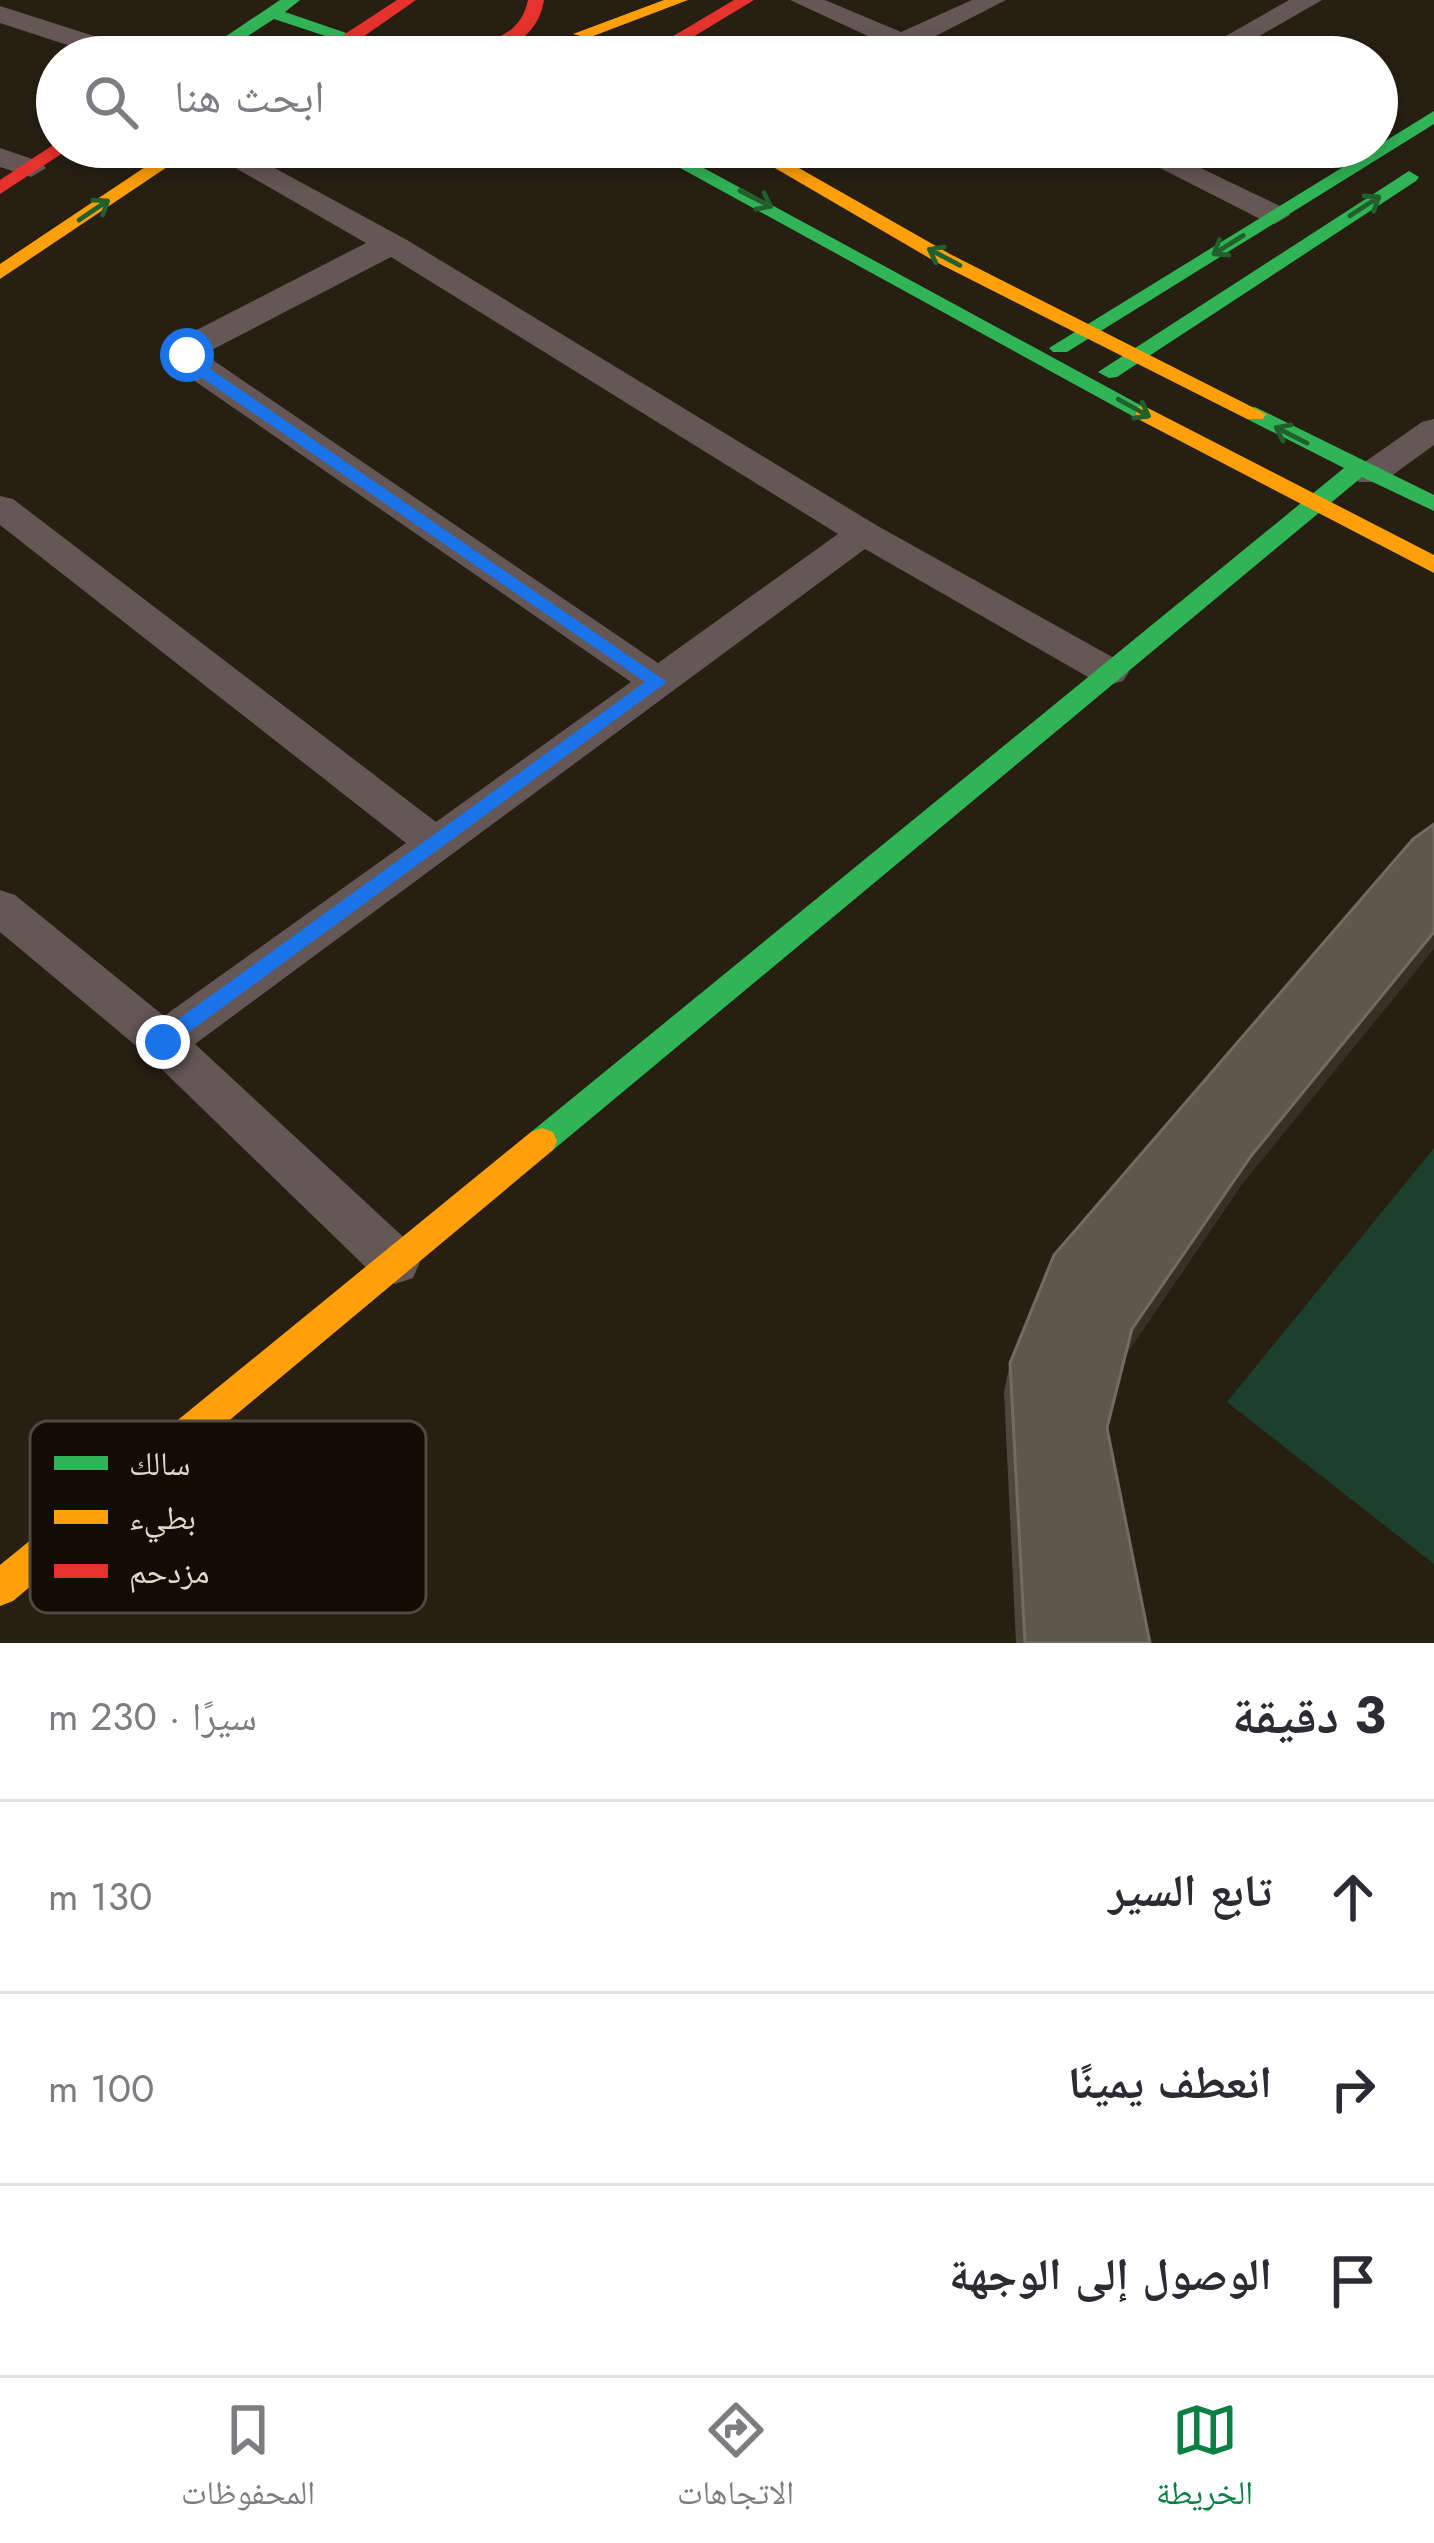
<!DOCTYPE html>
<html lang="ar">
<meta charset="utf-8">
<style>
:root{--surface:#fff;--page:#f2f2f3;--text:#2b2b33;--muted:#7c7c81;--line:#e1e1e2;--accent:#0b8043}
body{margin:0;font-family:Jost,"Noto Naskh Arabic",sans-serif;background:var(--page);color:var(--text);direction:rtl}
.stop{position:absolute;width:36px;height:36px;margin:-27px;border:9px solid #1a73e8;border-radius:50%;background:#fff}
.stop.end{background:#1a73e8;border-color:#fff;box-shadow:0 3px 12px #0008}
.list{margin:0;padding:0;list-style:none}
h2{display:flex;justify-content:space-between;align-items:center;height:156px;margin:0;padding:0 48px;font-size:51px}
h2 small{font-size:39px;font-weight:400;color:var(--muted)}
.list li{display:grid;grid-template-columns:78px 1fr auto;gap:36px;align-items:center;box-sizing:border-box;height:192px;padding:0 48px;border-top:3px solid var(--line)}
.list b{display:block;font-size:45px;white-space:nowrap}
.list em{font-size:39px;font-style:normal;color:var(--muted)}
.icon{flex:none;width:66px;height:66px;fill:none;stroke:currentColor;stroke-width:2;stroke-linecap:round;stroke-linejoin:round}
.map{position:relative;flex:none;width:1434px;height:1643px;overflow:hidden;direction:ltr}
.search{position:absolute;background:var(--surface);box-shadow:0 6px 18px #0003;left:36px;right:36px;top:36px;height:132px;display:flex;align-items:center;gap:30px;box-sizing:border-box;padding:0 42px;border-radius:66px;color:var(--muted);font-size:45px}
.sheet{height:732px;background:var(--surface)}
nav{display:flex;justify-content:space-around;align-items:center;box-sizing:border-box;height:168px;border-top:3px solid var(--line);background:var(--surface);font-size:33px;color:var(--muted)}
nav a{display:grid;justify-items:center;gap:6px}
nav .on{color:var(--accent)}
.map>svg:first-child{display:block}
.green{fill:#1d402c}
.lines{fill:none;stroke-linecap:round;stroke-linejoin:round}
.street{fill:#655755;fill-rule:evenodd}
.fast{fill:#30b455;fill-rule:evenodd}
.slow{fill:#ff9f0a;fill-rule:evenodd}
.jam{fill:#e5322d;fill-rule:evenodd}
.wall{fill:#4e473d}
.shaded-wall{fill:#383025}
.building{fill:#5e574c;stroke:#726b60;stroke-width:3}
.oneway{stroke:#21602c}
.route{fill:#1a73e8}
.key{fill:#120c04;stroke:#50493f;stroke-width:3}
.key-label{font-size:33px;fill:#e1d8ca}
</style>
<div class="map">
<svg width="1434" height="1643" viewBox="0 0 1434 1643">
<rect width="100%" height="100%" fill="#271f12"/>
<path class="green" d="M 1434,1148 L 1434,1564 L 1227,1402 Z"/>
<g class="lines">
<path class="street" d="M 790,0 L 825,0 L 901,32 L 972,0 L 1006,0 L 924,42 L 950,57 L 913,57 Z
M 1289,0 L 1322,0 L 1223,57 L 1189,57 Z
M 0,6 L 141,51 L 145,57 L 104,57 L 0,23 Z
M 199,147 L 236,147 L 407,240 L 876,525 L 1123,663 L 1129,672 L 1123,681 L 1109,685 L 1095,681 L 865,549 L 195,1044 L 413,1246 L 420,1262 L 413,1278 L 395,1284 L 377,1278 L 147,1055 L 0,932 L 0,890 L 15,895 L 164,1016 L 406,843 L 0,525 L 0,496 L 13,499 L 436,822 L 631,682 L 186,375 L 170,355 L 179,339 L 366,243 ZM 391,257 L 838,534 L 658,663 L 204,354 Z
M 1119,147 L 1157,147 L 1286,209 L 1290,215 L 1275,224 L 1264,221 Z
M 0,148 L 41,162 L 46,168 L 31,177 L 0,167 Z
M 1434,419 L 1434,445 L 1383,482 L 1359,482 L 1353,474 L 1359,466 L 1422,422 Z"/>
<path class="fast" d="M 280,0 L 300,0 L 285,12 L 416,57 L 389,57 L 274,19 L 216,57 L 195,57 Z
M 1434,111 L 1434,124 L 1067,352 L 1053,352 L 1049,348 Z
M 642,147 L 665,147 L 1155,413 L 1144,420 L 1136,418 Z
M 1409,171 L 1419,177 L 1416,181 L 1117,377 L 1109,378 L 1098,372 Z
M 1255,407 L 1434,495 L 1434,511 L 1362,477 L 553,1150 L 542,1154 L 531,1150 L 527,1141 L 531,1132 L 1344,468 L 1247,419 L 1247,409 Z"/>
<path class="slow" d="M 664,0 L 688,0 L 588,38 L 573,34 Z
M 175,147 L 197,147 L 0,279 L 0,264 Z
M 739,147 L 762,147 L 950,254 L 1266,414 L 1263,419 L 1247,419 L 936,262 Z
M 1144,406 L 1434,555 L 1434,573 L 1136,418 L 1136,408 Z
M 542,1128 L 553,1132 L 557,1141 L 553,1150 L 13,1601 L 0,1606 L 0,1565 L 531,1132 Z"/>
<path class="jam" d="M 397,0 L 416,0 L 337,55 L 325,55 L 325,47 Z
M 528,0 L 544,0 C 536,48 490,57 448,57 C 478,39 519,44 528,0 Z
M 734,0 L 754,0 L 660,57 L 638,57 Z
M 56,143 L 57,147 L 72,147 L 0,194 L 0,180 Z"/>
</g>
<path class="wall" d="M 1240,1187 L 1125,1356 L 1107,1428 L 1150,1643 L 1016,1643 L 1004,1392 L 1010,1363 Z"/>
<path class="shaded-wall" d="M 1434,932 L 1434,949 L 1240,1187 L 1123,1359 L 1132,1329 L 1251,1156 Z"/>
<path class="building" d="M 1434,824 L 1434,932 L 1251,1156 L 1132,1329 L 1107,1428 L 1150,1643 L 1025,1643 L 1010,1363 L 1054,1255 L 1413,839 Z"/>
<defs><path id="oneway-shaft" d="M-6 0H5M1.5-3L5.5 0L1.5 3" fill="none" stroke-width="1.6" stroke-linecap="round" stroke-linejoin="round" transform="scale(3)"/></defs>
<g class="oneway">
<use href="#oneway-shaft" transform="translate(756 199) rotate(27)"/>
<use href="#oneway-shaft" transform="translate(1365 206) rotate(-33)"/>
<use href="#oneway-shaft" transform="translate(94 210) rotate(-34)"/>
<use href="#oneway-shaft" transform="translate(1228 245) rotate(148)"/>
<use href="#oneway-shaft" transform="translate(944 257) rotate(-152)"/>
<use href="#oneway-shaft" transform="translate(1134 408) rotate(29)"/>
<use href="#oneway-shaft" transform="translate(1291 435) rotate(-153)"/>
</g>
<path class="route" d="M 181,352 L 192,352 L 203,364 L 667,682 L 163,1051 L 155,1048 L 155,1036 L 645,682 L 192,371 Z"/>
<rect x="30" y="1421" width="396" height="192" rx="18" class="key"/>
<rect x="54" y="1456" width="54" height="14" fill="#30b455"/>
<rect x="54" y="1510" width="54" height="14" fill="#ff9f0a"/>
<rect x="54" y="1564" width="54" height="14" fill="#e5322d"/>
<g class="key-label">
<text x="129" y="1475">سالك</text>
<text x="129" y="1529">بطيء</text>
<text x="129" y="1583">مزدحم</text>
</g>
</svg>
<div class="stop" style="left:187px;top:355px"></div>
<div class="stop end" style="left:163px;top:1042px"></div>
<div class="search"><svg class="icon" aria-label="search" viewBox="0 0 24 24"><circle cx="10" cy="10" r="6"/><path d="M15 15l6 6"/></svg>ابحث هنا</div>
</div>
<section class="sheet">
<h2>3 دقيقة<small>سيرًا · 230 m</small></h2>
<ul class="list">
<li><svg class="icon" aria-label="ahead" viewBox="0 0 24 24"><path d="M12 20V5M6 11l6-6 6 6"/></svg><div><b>تابع السير</b></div><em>130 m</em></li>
<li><svg class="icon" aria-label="right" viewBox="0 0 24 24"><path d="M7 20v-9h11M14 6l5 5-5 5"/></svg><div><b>انعطف يمينًا</b></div><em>100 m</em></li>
<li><svg class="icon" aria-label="arrive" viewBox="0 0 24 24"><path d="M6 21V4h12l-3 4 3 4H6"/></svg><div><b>الوصول إلى الوجهة</b></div></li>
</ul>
</section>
<nav>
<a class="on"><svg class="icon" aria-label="map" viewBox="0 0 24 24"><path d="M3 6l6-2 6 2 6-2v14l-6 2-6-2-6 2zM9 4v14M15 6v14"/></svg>الخريطة</a>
<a><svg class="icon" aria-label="directions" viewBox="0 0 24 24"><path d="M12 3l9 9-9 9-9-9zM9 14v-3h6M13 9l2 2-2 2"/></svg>الاتجاهات</a>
<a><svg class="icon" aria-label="saved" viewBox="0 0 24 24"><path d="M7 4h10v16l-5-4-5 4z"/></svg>المحفوظات</a>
</nav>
